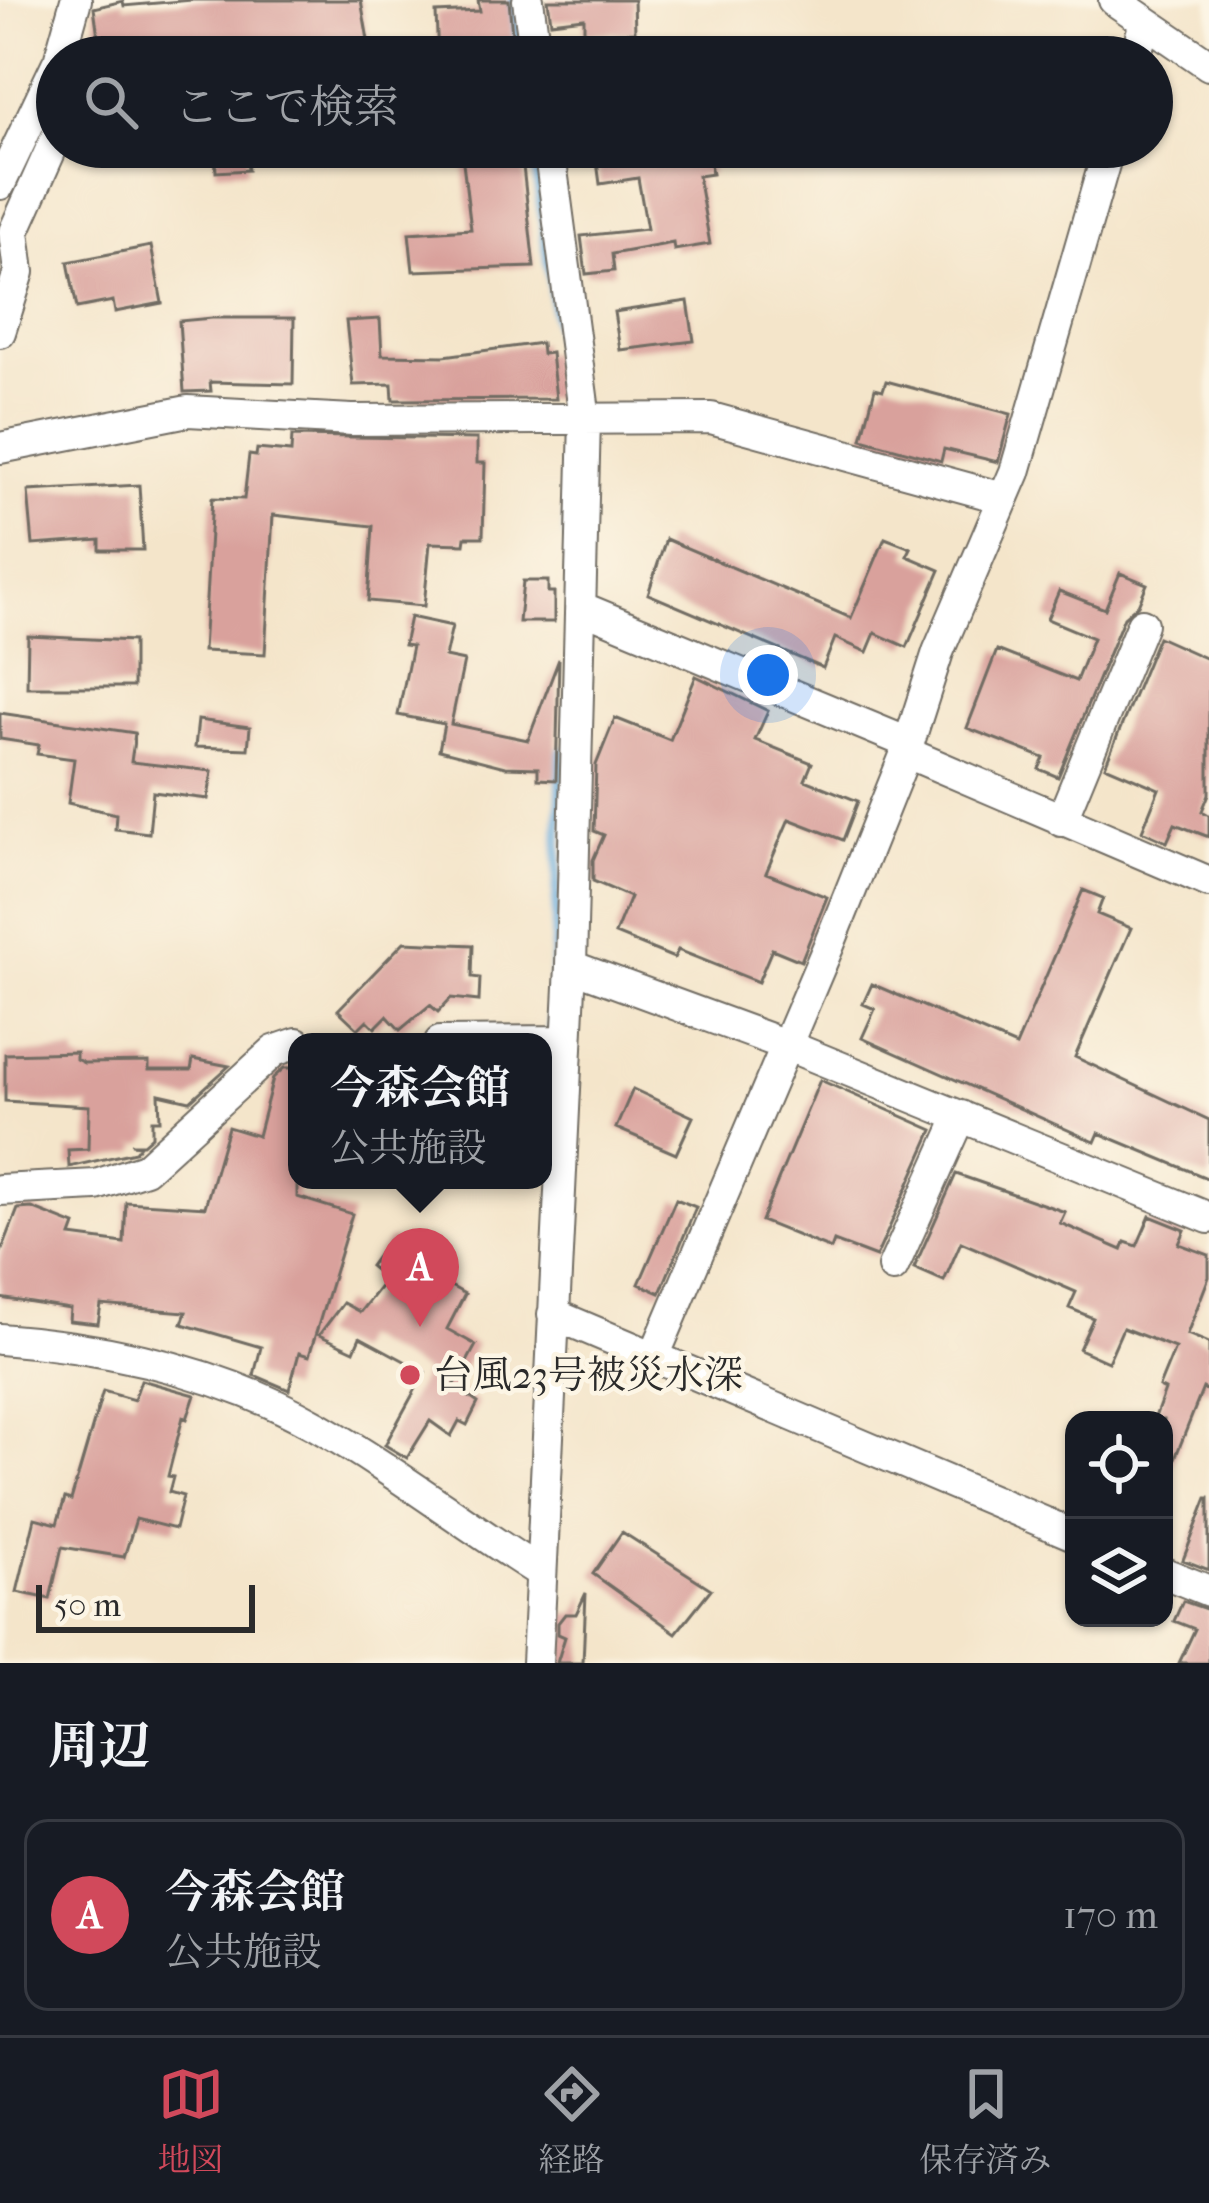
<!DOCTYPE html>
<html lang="ja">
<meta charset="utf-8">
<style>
:root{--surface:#171b24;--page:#242831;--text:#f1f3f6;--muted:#9ea1a6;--line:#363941;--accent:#d1495b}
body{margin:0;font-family:"IM FELL French Canon","Noto Serif JP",serif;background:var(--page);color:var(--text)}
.controls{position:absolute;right:36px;bottom:36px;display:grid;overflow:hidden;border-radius:24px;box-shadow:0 3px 9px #0004}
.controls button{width:108px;height:108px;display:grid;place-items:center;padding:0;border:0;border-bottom:3px solid var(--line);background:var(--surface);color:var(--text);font:60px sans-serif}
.scale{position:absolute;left:36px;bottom:30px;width:219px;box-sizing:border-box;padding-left:12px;border:6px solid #2b2b2b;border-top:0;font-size:33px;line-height:42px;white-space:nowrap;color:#2b2b2b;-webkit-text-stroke:9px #fcf5e5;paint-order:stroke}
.you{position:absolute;left:768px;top:675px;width:42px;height:42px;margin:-30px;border:9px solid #fff;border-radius:50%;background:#1a73e8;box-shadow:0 0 0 18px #1a73e833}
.badge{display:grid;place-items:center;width:78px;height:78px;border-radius:50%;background:var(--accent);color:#fff;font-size:39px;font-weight:700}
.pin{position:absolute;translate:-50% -99px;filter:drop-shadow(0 3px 6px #0008)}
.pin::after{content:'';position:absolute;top:63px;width:42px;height:36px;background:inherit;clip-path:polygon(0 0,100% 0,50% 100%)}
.popup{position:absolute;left:288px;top:1033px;width:264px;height:156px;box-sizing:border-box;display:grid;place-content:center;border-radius:24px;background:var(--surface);filter:drop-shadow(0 3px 9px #0005);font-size:39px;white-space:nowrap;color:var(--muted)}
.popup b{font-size:45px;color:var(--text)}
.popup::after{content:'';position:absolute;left:50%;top:100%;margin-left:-24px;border:24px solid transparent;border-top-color:var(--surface)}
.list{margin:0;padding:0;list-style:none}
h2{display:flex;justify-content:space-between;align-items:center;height:156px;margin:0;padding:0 48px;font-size:51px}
h2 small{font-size:39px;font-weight:400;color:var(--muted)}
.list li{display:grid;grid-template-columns:78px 1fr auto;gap:36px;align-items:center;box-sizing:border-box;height:192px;margin:0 24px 24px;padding:0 24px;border:3px solid var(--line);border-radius:24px}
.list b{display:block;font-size:45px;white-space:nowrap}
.list p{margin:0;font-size:39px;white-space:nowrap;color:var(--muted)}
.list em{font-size:39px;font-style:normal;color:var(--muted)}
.icon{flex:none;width:66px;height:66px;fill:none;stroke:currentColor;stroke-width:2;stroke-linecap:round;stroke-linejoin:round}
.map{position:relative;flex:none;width:1209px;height:1663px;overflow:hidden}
.search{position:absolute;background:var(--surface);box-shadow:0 3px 9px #0004;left:36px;right:36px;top:36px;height:132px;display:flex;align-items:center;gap:30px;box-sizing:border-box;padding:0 42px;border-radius:66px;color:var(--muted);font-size:45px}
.sheet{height:372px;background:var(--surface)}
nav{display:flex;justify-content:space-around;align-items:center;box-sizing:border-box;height:168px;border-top:3px solid var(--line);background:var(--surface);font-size:33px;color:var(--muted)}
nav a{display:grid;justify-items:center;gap:6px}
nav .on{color:var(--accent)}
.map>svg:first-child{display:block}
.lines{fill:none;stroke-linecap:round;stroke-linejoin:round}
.stream{stroke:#67adde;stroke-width:9}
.building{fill:#d9a19c}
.street-casing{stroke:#716c63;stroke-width:34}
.street{stroke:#fff;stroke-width:30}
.poi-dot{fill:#d1495b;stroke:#fcf5e5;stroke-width:4.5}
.labels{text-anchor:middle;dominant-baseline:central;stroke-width:9;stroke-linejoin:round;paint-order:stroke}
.poi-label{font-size:39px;fill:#2b2b2b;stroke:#fcf5e5;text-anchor:start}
</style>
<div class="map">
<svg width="1209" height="1663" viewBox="0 0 1209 1663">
<rect width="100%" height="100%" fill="#fcf5e5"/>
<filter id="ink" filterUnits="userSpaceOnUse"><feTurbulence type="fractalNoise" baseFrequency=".00833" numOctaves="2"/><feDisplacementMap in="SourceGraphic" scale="24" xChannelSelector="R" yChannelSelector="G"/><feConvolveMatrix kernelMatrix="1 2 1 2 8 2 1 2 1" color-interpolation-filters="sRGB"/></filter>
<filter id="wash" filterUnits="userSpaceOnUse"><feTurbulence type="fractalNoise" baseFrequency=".004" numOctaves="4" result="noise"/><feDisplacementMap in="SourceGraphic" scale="48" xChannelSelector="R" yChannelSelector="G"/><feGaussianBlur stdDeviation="2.7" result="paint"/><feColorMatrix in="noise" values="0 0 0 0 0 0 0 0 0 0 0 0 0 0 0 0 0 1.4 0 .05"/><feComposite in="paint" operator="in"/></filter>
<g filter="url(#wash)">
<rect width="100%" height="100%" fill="#f4e5ca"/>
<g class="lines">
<path class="stream" d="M 513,0 L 521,57
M 533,147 L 567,410
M 567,536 L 569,427
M 546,1166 L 562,751"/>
</g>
<g id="blocks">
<path class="building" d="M 192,0 L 361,0 L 371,57 L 284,57 L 284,49 L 238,57 L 101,57 L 94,8 L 123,1 L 124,6 Z
M 478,0 L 509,0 L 514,57 L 438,57 L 436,13 L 480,11 Z
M 548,0 L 634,0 L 635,32 L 584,33 L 584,18 L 551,22 Z
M 215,147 L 246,147 L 248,170 L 216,172 Z
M 595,147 L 707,147 L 712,174 L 698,176 L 710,244 L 674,250 L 673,243 L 612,254 L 614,271 L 586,274 L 581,236 L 647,229 L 638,178 L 600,184 Z
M 521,148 L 534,267 L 413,271 L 409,233 L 471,229 L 462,154 Z
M 151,246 L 162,303 L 115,312 L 113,301 L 77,308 L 68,262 Z
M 688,301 L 694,341 L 620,350 L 614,312 Z
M 212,318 L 294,318 L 293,384 L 210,382 L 211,391 L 184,392 L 179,321 Z
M 380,319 L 382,355 L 444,356 L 541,343 L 542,354 L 551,353 L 556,399 L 393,400 L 392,384 L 353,385 L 346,321 Z
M 886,381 L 1011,414 L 998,462 L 944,449 L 941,461 L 862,439 L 875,388 L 883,390 Z
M 292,436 L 477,439 L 477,463 L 485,463 L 483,537 L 465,537 L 464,544 L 430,543 L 424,606 L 368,601 L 373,526 L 273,515 L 265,654 L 203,651 L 212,498 L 244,499 L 249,455 L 256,456 L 257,449 L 291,452 Z
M 139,485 L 143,550 L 100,550 L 100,540 L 33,545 L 28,491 Z
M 885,538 L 911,548 L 907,556 L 940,570 L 907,647 L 875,633 L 867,652 L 835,638 L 823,668 L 648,594 L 666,539 L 851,618 Z
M 1120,573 L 1147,584 L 1138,605 L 1124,617 L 1058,777 L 1039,769 L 1044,758 L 967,728 L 997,650 L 1076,681 L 1093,638 L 1047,619 L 1059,591 L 1105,609 Z
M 523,581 L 548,581 L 548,592 L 554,592 L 554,622 L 519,622 Z
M 410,617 L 452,626 L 445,657 L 464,661 L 451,724 L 528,740 L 559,659 L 556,780 L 538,779 L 538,768 L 505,767 L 439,750 L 444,724 L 398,715 L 412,646 L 404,645 Z
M 28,636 L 133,641 L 133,687 L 27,687 Z
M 1158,637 L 1209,660 L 1209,794 L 1202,811 L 1209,815 L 1209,837 L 1175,824 L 1167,842 L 1142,831 L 1159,789 L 1105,766 Z
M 696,676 L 768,711 L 755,740 L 812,763 L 805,780 L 858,801 L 843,840 L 789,819 L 766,873 L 827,897 L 801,961 L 772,949 L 758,982 L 678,950 L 674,958 L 615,934 L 630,897 L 593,881 L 593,860 L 604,835 L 594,831 L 596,765 L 615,718 L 670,740 Z
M 0,713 L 135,733 L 131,762 L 212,771 L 208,799 L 153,792 L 149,833 L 115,829 L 116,814 L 68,803 L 74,759 L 37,754 L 39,745 L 0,739 Z
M 198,720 L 250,727 L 248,749 L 195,747 Z
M 1083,890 L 1103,898 L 1097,914 L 1131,928 L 1075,1057 L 1209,1120 L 1209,1179 L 1099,1133 L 1095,1142 L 862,1038 L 875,1009 L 863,1004 L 872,984 L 1016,1046 Z
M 404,942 L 473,945 L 472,977 L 480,978 L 479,1001 L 451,998 L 438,1012 L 430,1005 L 400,1030 L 387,1016 L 375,1028 L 367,1020 L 358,1029 L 338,1010 Z
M 76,1052 L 76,1059 L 84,1063 L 149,1062 L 149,1070 L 191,1070 L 193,1059 L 229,1066 L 190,1101 L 159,1094 L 160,1120 L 152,1120 L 152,1136 L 143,1144 L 131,1144 L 140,1145 L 135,1152 L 69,1167 L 68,1150 L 88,1149 L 89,1106 L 5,1101 L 5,1054 Z
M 284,1068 L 297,1068 L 297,1197 L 352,1214 L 309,1356 L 299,1353 L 289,1390 L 254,1375 L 261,1347 L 182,1324 L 186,1312 L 101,1305 L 98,1324 L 69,1321 L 70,1309 L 0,1298 L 0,1255 L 18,1209 L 32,1208 L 75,1225 L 71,1236 L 124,1243 L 126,1202 L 205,1207 L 228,1127 L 258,1136 L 273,1078 Z
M 820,1080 L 933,1130 L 876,1257 L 834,1241 L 831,1249 L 761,1221 Z
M 633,1089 L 693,1117 L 676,1154 L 616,1128 Z
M 956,1174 L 1065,1212 L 1060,1223 L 1122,1250 L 1125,1242 L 1137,1246 L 1150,1216 L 1185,1230 L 1179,1244 L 1209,1255 L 1209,1277 L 1187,1334 L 1209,1343 L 1209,1391 L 1203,1388 L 1164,1486 L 1164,1420 L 1154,1420 L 1165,1390 L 1159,1387 L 1175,1348 L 1123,1328 L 1108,1362 L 1079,1349 L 1093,1318 L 1069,1308 L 1076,1292 L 961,1242 L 944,1281 L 914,1268 Z
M 676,1199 L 696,1207 L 660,1293 L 639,1284 Z
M 389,1240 L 413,1240 L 447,1266 L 438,1279 L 465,1294 L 447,1329 L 476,1345 L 454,1386 L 478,1403 L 467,1425 L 459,1421 L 451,1436 L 430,1421 L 407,1458 L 385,1445 L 425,1372 L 360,1337 L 354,1351 L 319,1335 L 343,1303 L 360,1312 L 386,1279 L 370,1266 Z
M 141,1380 L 195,1395 L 187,1419 L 183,1417 L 168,1476 L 173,1477 L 169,1492 L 183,1496 L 175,1529 L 136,1519 L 124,1557 L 62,1547 L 50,1599 L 17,1592 L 35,1518 L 57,1524 L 65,1498 L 71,1500 L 103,1391 L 134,1400 Z
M 1207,1498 L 1209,1498 L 1209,1570 L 1183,1560 Z
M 622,1532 L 711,1589 L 676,1633 L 593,1574 Z
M 586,1593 L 583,1663 L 557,1663 L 565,1637 L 558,1634 L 558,1623 L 565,1614 L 576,1614 Z
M 1183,1601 L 1209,1610 L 1209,1663 L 1179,1663 L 1195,1629 L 1174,1621 Z"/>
</g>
</g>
<g filter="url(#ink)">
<use href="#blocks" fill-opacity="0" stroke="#716c63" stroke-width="3"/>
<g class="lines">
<g class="street-casing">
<path id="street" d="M 528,0 L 536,57
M 1114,0 L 1209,65
M 60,57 L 76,0
M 1135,57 L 1145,22
M 0,184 L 57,64
M 0,332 L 19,272 L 14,232 L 57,136
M 0,448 L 188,411 L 352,420 L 711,418 L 1003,498
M 583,608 L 906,742
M 905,752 L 1209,882
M 1061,821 L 1142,624
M 571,966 L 786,1045 L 1209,1218
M 440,1042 L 567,1041
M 0,1190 L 96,1185 L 145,1169 L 274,1051 L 297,1043
M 893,1267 L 961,1116
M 553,1314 L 1074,1535
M 0,1339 C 109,1347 221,1372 317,1426 C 394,1470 465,1525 540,1572
M 653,1359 L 829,945 L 904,758 L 938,652 L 1015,472 L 1109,147
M 1164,1573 L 1209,1591
M 537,1663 L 571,966 L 585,419 L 549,147"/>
</g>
<use href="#street" class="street"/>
</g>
</g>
<circle class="poi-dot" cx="410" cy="1375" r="12"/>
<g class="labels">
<g class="poi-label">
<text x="434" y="1375">台風23号被災水深</text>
</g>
</g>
</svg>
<div class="controls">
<button><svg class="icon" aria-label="locate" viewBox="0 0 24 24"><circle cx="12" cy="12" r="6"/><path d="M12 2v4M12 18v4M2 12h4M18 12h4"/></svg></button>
<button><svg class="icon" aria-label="layers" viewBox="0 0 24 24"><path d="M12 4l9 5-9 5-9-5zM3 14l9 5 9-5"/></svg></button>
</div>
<div class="scale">50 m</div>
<div class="you"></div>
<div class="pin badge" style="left:420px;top:1327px">A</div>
<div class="popup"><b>今森会館</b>公共施設</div>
<div class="search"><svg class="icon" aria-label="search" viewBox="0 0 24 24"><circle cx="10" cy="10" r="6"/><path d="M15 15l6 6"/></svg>ここで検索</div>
</div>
<section class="sheet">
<h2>周辺<small></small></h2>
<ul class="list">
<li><span class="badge">A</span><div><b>今森会館</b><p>公共施設</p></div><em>170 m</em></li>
</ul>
</section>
<nav>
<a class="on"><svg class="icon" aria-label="map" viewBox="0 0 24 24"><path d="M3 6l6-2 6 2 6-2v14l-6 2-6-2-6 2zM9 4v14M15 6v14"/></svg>地図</a>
<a><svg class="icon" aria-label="directions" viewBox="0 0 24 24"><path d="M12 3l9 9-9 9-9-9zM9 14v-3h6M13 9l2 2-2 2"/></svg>経路</a>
<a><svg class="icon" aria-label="saved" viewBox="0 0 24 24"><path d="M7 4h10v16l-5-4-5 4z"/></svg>保存済み</a>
</nav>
